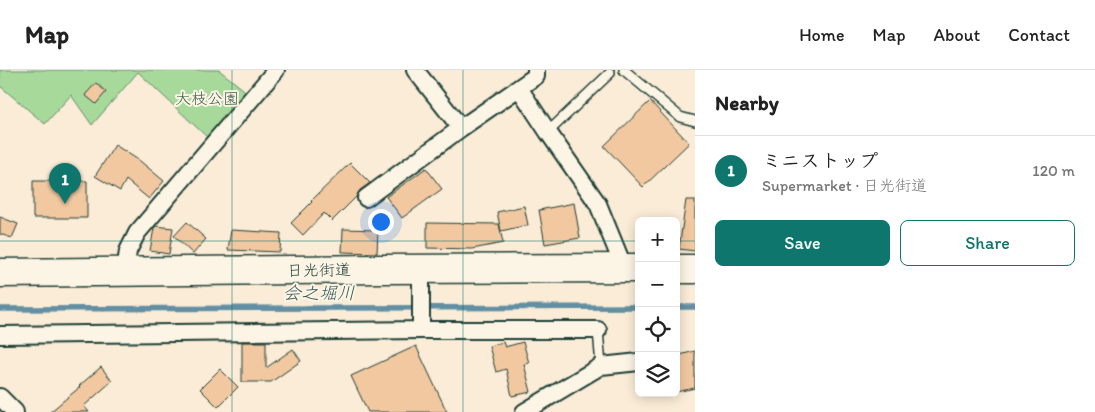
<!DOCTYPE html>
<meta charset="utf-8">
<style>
:root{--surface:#fff;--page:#f6f6f6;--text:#222;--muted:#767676;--line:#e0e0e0;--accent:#0f766e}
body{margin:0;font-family:Itim,"Klee One",sans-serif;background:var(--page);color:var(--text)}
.controls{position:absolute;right:15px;bottom:15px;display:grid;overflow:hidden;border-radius:8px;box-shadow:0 2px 12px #0003}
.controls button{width:45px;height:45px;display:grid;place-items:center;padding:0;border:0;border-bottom:1px solid var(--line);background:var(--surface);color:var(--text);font:25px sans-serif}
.you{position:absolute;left:380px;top:151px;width:18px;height:18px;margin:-12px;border:4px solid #fff;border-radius:50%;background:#1a73e8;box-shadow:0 0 0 8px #1a73e833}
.badge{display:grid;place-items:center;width:32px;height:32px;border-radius:50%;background:var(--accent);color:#fff;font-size:16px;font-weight:700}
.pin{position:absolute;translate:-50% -41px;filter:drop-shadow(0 1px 2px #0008)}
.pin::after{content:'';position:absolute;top:26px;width:18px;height:15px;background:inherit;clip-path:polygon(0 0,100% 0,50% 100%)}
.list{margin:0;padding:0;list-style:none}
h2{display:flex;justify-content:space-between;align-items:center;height:65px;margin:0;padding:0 20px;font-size:21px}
h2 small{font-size:16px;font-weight:400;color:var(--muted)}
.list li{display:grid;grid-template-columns:32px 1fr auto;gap:15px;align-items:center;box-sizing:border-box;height:70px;padding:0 20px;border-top:1px solid var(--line)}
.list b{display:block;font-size:19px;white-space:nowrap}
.list p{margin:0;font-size:16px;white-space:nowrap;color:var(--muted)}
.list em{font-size:16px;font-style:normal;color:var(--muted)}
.actions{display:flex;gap:10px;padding:15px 20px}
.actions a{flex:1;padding:11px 0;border:1px solid var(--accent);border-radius:8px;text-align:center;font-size:18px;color:var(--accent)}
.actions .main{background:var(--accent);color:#fff}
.icon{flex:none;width:28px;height:28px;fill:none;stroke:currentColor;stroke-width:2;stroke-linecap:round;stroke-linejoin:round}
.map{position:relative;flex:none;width:695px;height:342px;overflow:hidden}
header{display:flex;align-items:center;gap:30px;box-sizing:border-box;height:70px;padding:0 25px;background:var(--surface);border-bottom:1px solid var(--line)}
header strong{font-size:24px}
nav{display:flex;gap:28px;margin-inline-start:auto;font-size:18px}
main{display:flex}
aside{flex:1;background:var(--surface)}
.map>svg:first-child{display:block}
.green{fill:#a7d99b;stroke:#638b68}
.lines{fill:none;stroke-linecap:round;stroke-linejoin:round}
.stream{stroke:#628fa3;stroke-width:5.5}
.building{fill:#f2c8a1;stroke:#1f3d34}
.service-casing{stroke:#1f3d34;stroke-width:12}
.minor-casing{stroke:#1f3d34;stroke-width:20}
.trunk-casing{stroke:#1f3d34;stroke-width:31}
.service{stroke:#fcf5e5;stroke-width:9}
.minor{stroke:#fcf5e5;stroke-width:16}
.trunk{stroke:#fcf5e5;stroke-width:28}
.grid{fill:none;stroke:#0f766e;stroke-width:1;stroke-opacity:0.55}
.labels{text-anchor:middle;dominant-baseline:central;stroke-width:4;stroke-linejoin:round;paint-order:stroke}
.park-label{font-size:16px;fill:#3a5c49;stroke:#fcf5e5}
.street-label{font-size:16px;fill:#1f3d34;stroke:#fcf5e5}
.water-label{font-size:18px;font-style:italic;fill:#355859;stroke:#fcf5e5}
</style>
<header>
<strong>Map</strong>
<nav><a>Home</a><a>Map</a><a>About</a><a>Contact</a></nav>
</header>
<main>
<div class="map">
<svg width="695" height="342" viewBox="0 0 695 342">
<rect width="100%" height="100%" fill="#faecd7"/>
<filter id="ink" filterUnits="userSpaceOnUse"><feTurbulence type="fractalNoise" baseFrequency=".02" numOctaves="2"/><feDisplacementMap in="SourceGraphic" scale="10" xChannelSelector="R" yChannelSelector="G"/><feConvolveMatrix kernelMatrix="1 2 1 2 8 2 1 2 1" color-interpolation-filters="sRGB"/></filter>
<g filter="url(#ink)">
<path class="green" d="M 0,0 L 219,0 L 248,23 L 209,69 L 138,2 L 92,55 L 71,25 L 45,54 L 0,16 Z"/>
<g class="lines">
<path class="stream" d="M 676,237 L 695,237
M 0,239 L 639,237"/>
</g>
<path class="building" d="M 96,13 L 106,22 L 96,34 L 85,25 Z
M 650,31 L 689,73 L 643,117 L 604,76 Z
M 115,75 L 140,91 L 164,111 L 149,129 L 126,110 L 120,121 L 95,106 Z
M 350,93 L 370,113 L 360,120 L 356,127 L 332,151 L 324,143 L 303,165 L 291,153 L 312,132 L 311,131 Z
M 426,98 L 442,119 L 402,148 L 386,127 Z
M 33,111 L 87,111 L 87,148 L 33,148 Z
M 686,130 L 695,130 L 695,181 L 679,179 Z
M 574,133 L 580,168 L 545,174 L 539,140 Z
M 524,136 L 528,155 L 501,161 L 497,142 Z
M 0,147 L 18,154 L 12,168 L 0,164 Z
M 187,152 L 206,169 L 193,184 L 174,166 Z
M 427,153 L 499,154 L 503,173 L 472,179 L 427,178 Z
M 156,156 L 173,158 L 169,184 L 150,181 L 154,158 Z
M 343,159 L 378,160 L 377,183 L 342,182 Z
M 231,160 L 281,163 L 280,182 L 228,180 Z
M 242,272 L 266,272 L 266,298 L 293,279 L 301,291 L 271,312 L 242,312 Z
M 503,272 L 505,277 L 523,272 L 529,293 L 524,294 L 531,322 L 512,326 L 506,299 L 496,302 L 489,276 Z
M 416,276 L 447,342 L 368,342 L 351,306 Z
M 695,281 L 695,318 L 676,322 L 676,286 Z
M 101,297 L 112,311 L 84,336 L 89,342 L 50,342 L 80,317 L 79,316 Z
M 220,299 L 238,317 L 218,337 L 200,319 Z"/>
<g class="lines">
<g class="service-casing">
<path id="service" d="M 624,0 L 680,47 L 695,51
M 548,62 L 610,3
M 598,260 L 601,296"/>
</g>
<g class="minor-casing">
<path id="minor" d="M 415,0 L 461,58
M 519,18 L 548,62 L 598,134 L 624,198
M 366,128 L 461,58 L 536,6 L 536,0
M 421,199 L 421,260
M 125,202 L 128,181 L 137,163 L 276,0
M 0,265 L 421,260 L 598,260
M 0,327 L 15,342
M 524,342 L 601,296 L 639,292"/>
</g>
<g class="trunk-casing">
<path id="trunk" d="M 676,199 L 695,199
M 0,203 L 380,199 L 639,198"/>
</g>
<use href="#service" class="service"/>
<use href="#minor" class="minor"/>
<use href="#trunk" class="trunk"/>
</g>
</g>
<path class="grid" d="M 232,0 L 232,342M 463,0 L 463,342M 0,171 L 639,171M 676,171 L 695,171"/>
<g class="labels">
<g class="park-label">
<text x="207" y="28">大枝公園</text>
</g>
<g class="street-label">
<text transform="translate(319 200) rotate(-1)">日光街道</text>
</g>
<g class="water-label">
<text x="319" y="223">会之堀川</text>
</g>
</g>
</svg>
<div class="controls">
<button>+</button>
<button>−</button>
<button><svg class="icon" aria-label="locate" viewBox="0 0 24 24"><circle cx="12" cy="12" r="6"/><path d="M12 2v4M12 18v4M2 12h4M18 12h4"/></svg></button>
<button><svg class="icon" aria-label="layers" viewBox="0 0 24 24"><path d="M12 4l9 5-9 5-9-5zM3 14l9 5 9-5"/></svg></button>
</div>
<div class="you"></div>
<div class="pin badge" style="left:65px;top:134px">1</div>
</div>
<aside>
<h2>Nearby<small></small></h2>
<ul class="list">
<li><span class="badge">1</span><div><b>ミニストップ</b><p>Supermarket · 日光街道</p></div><em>120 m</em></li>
</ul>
<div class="actions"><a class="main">Save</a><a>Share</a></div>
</aside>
</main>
